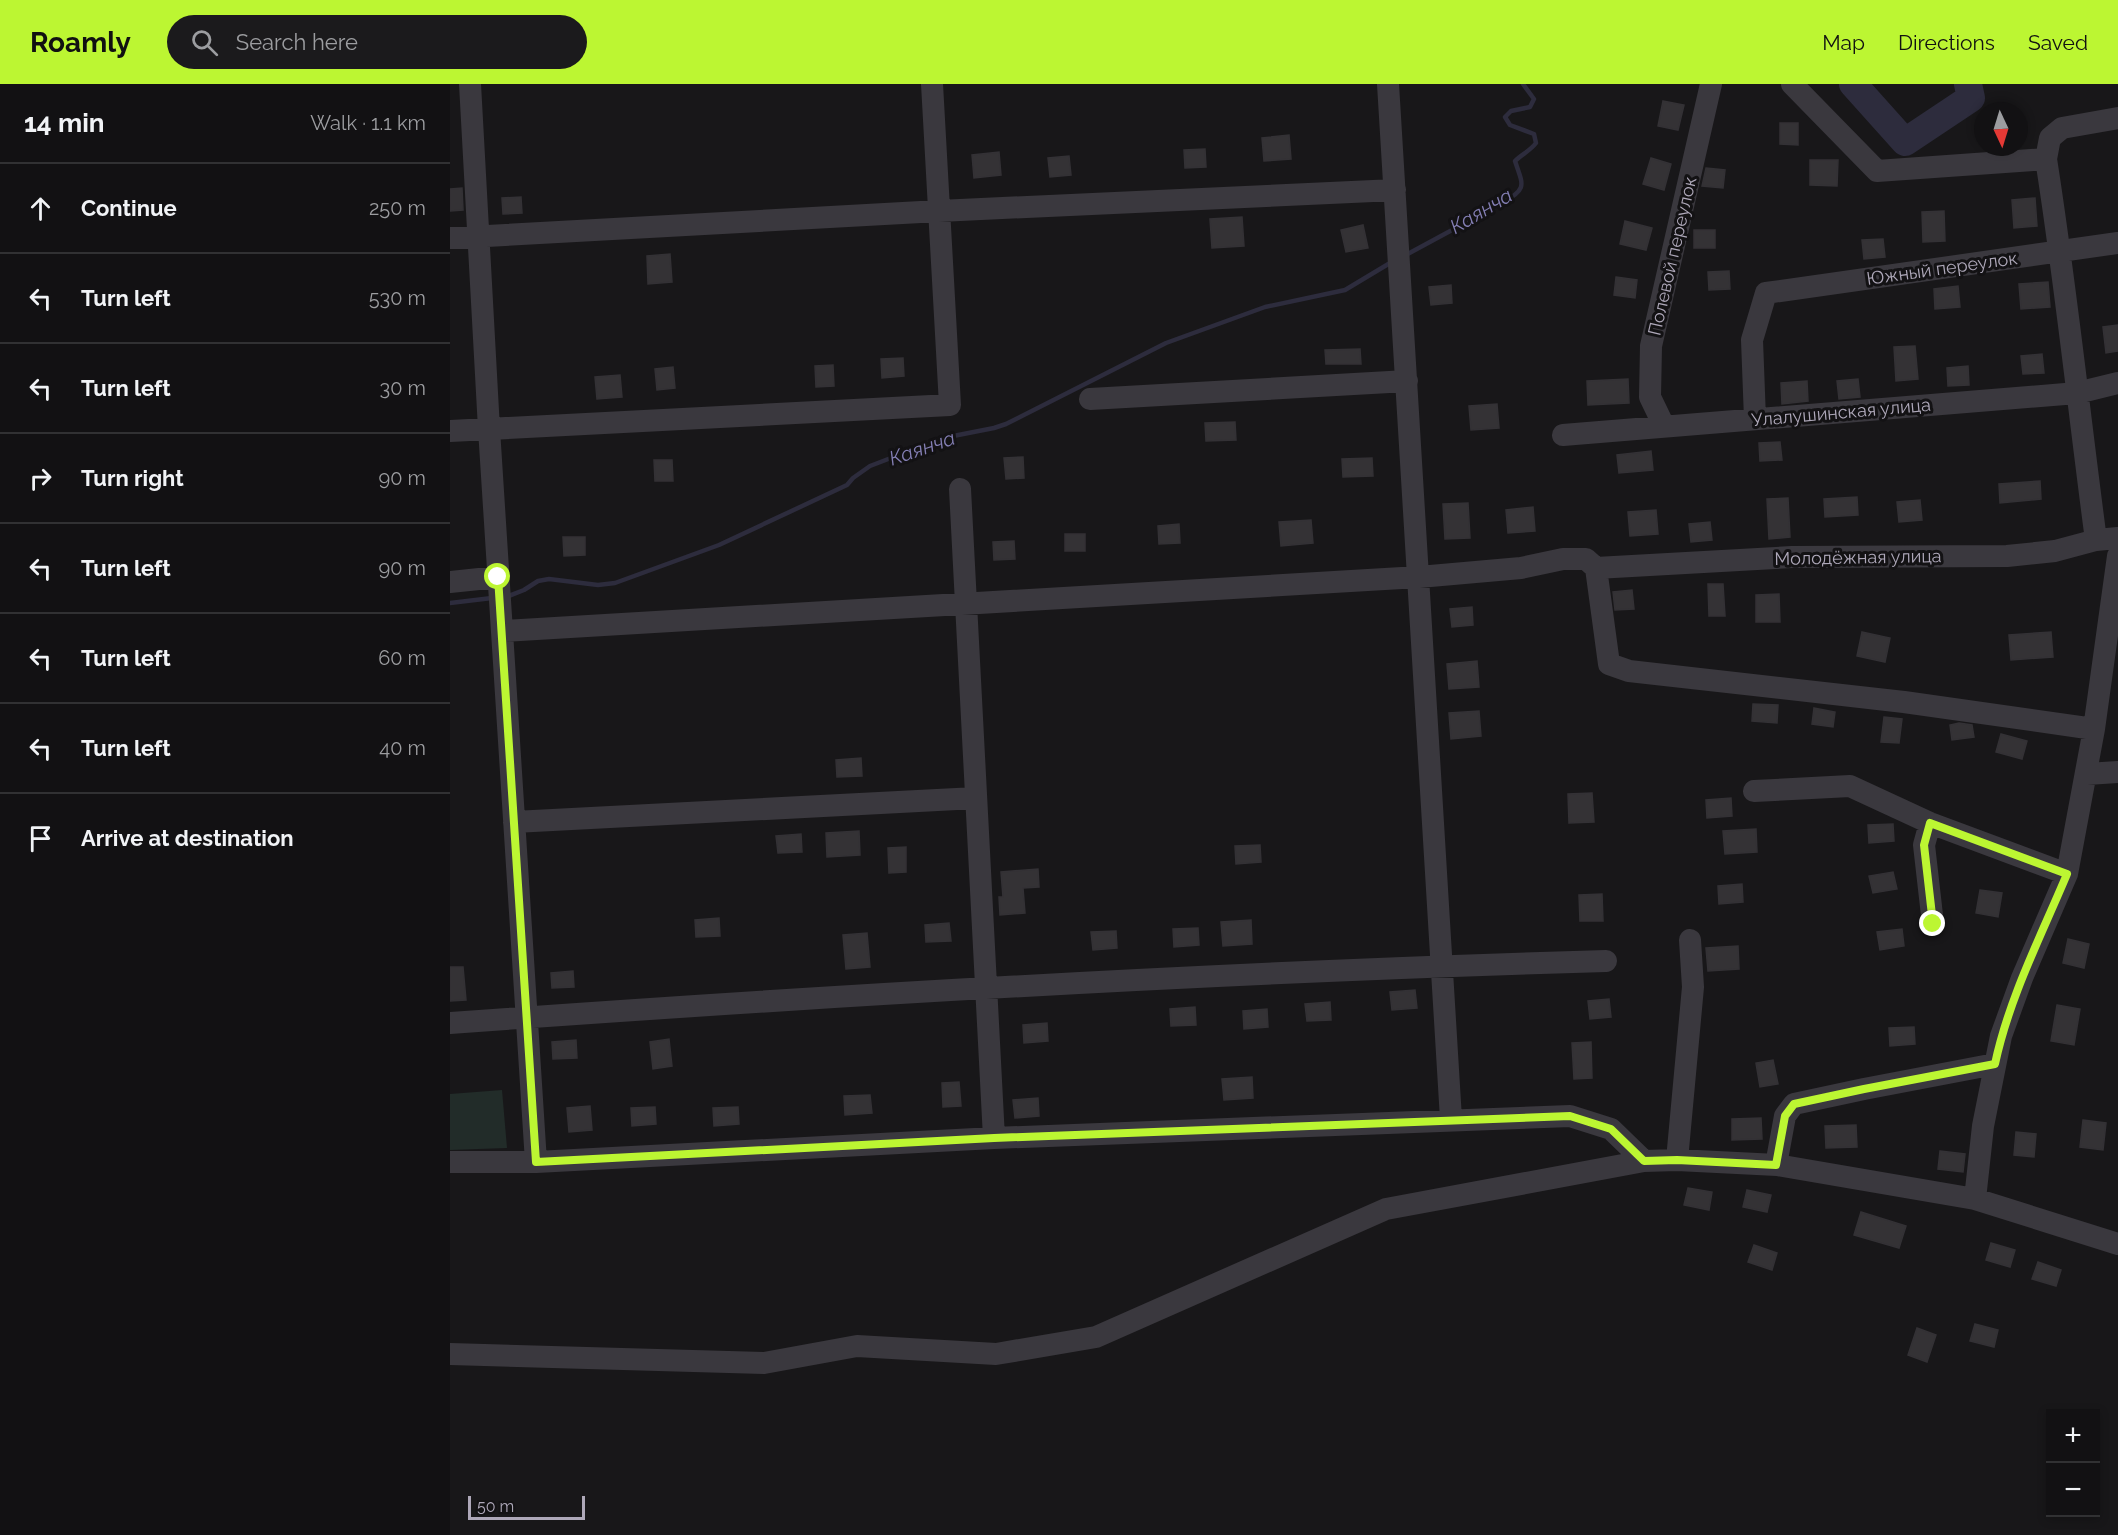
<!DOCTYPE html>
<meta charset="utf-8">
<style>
:root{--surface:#121113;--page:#1b1a1c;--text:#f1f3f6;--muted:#9c9da0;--line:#313133;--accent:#bcf632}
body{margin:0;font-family:Raleway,sans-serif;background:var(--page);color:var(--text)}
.controls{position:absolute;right:18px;bottom:18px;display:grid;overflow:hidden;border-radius:0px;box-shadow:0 3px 9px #0003}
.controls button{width:54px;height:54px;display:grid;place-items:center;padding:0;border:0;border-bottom:2px solid var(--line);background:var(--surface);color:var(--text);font:30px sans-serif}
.compass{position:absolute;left:1524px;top:18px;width:54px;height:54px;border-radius:50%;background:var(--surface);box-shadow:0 3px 9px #0003;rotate:176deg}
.scale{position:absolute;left:18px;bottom:15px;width:117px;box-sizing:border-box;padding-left:6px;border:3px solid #aea8b9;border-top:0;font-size:16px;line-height:21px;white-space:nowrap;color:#aea8b9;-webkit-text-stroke:4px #131214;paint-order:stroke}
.stop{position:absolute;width:18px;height:18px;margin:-14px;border:4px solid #bcf632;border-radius:50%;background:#fff}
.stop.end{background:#bcf632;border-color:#fff;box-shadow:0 2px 6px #0008}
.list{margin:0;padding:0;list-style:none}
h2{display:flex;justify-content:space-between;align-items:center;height:78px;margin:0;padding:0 24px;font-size:26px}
h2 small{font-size:20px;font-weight:400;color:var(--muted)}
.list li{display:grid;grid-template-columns:39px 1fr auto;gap:18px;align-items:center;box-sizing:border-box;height:90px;padding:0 24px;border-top:2px solid var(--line)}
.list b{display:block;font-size:22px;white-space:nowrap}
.list em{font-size:20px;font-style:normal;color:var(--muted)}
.icon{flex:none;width:33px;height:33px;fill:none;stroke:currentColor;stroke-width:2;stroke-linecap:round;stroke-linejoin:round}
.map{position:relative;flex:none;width:1668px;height:1451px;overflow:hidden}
header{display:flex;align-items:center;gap:36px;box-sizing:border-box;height:84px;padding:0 30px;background:var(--accent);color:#111}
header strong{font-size:28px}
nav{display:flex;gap:33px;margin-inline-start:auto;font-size:21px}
.search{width:420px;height:54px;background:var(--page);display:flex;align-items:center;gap:15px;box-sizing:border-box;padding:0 21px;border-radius:33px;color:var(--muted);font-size:22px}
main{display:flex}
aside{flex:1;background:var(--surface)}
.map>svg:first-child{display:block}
.green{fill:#222c29}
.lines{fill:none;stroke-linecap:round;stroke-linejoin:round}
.stream{stroke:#2d2c3d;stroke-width:4.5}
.river{stroke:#2d2c3d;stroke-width:28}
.building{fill:#343235;stroke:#333135;stroke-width:1.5}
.minor{stroke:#3a383e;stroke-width:22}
.route{stroke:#bcf632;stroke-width:8}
.labels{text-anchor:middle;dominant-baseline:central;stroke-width:6;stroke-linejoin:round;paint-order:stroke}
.street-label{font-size:18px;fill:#aea8b9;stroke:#131214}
.water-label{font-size:20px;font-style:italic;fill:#847fb4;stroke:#131214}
</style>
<header>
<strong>Roamly</strong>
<div class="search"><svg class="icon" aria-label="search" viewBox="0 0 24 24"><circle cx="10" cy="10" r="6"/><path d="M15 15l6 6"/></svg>Search here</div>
<nav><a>Map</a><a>Directions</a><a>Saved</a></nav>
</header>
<main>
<aside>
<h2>14 min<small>Walk · 1.1 km</small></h2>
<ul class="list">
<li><svg class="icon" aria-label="ahead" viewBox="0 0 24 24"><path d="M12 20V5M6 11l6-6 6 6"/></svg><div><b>Continue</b></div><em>250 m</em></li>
<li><svg class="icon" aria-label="left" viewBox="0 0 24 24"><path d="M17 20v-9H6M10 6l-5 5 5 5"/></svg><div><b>Turn left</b></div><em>530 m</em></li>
<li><svg class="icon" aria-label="left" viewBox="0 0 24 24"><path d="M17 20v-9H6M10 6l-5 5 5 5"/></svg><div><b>Turn left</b></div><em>30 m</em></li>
<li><svg class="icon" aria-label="right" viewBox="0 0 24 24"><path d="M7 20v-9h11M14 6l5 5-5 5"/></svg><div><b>Turn right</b></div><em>90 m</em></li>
<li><svg class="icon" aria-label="left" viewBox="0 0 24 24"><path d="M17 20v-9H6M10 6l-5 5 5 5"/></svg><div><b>Turn left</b></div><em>90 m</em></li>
<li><svg class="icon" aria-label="left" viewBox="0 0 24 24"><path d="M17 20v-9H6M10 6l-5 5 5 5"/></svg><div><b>Turn left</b></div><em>60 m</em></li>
<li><svg class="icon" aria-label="left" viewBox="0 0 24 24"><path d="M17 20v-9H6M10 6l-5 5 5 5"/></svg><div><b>Turn left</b></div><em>40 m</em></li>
<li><svg class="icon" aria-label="arrive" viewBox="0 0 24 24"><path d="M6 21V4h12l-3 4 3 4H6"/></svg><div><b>Arrive at destination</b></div></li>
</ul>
</aside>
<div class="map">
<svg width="1668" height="1451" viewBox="0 0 1668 1451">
<rect width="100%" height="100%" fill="#181719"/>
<path class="green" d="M 52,1006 L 57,1064 L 0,1066 L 0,1010 Z"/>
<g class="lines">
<path class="stream" d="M 954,172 L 1052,119 C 1078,105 1073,101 1065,77 C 1072,70 1080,67 1086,59 L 1084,50 L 1060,41 L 1055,33 L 1061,27 L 1080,23 L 1084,15 L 1073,0
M 56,513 L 74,506 L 88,497 L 99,495 L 148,501 L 165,499 L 269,461 L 397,401 L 403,394 L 420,382 L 493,354 L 544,344 L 556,340 L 716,259 L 815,223 L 895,206 L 940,179
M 0,519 L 42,514"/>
<path class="river" d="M 1403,0 L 1455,58 L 1521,14 L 1518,0"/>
</g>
<path class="building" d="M 1213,17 L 1234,21 L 1228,46 L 1208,42 Z
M 1330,39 L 1348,39 L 1348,61 L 1330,60 Z
M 839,51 L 841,75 L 814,77 L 812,54 Z
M 755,65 L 756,83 L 735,84 L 734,66 Z
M 549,68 L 551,91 L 524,94 L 522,71 Z
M 619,72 L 621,91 L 600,93 L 598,74 Z
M 1201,74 L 1221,80 L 1214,106 L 1193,100 Z
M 1360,76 L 1388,76 L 1387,102 L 1360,101 Z
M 1256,84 L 1275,86 L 1273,104 L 1252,102 Z
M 12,104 L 13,126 L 0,127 L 0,105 Z
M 71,113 L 72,129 L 53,130 L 52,114 Z
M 1585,114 L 1587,142 L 1564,144 L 1562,116 Z
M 1494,127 L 1495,157 L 1473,158 L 1472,128 Z
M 792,133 L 794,162 L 762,164 L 760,135 Z
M 1175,137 L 1202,144 L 1196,166 L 1170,160 Z
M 913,141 L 918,164 L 896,168 L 891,146 Z
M 1244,146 L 1265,146 L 1265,164 L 1244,164 Z
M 1433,155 L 1435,173 L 1414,175 L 1412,156 Z
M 220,170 L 222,198 L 198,200 L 197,172 Z
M 1279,187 L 1280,205 L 1259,206 L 1258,188 Z
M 1166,193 L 1187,196 L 1185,214 L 1164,211 Z
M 1598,198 L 1600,223 L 1571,225 L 1569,200 Z
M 1001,201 L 1002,219 L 981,221 L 979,203 Z
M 1508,202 L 1510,223 L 1485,225 L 1484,205 Z
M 1668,241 L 1668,267 L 1656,269 L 1653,243 Z
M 1465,262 L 1468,295 L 1446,297 L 1444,263 Z
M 910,265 L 911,280 L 876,280 L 875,266 Z
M 1592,270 L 1594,289 L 1573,290 L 1571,272 Z
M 453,274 L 454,292 L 432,294 L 431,275 Z
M 383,281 L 384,302 L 366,303 L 365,282 Z
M 1518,282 L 1519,301 L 1498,302 L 1497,284 Z
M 223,283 L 225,304 L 207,306 L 205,285 Z
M 170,291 L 172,313 L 147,315 L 145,293 Z
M 1178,295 L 1179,319 L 1138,321 L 1137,297 Z
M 1408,295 L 1410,313 L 1389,315 L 1387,297 Z
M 1357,297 L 1358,317 L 1332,320 L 1331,299 Z
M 1047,320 L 1049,344 L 1021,346 L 1019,322 Z
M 785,338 L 786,356 L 756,357 L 755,339 Z
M 1330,358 L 1332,376 L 1310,377 L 1309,359 Z
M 1201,367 L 1203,386 L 1169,389 L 1167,371 Z
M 573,373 L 574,394 L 556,395 L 554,374 Z
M 922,374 L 923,392 L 893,393 L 892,375 Z
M 204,376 L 222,376 L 223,397 L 205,397 Z
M 1590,397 L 1591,415 L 1550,419 L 1549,400 Z
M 1407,413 L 1408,431 L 1375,433 L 1374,415 Z
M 1338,414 L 1340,453 L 1319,455 L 1317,415 Z
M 1470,416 L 1472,436 L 1449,438 L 1447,418 Z
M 1018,419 L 1020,454 L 995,455 L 993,420 Z
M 1083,423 L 1085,447 L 1058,449 L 1056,426 Z
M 1206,426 L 1208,450 L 1180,452 L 1178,428 Z
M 861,436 L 863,459 L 831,462 L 829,438 Z
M 1260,438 L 1262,456 L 1241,458 L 1239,440 Z
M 729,440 L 730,459 L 709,460 L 708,442 Z
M 615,450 L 635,450 L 635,467 L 615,467 Z
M 113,453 L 135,453 L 135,471 L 114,472 Z
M 564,457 L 565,475 L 544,476 L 543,458 Z
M 1258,500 L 1273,500 L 1275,532 L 1259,532 Z
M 1182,506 L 1184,525 L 1165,526 L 1163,508 Z
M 1329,510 L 1330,538 L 1306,538 L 1306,511 Z
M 1022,523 L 1023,541 L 1002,543 L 1000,525 Z
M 1412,548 L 1440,554 L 1435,578 L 1407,572 Z
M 1601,548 L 1603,573 L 1561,576 L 1559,551 Z
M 1027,577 L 1029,603 L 999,605 L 997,580 Z
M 1303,620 L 1328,621 L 1327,639 L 1302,637 Z
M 1364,624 L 1385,628 L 1383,643 L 1362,640 Z
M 1029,627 L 1031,652 L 1001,655 L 999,629 Z
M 1434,633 L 1452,635 L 1449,659 L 1431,658 Z
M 1509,639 L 1522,641 L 1524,653 L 1502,656 L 1500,641 Z
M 1551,650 L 1577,657 L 1572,675 L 1546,668 Z
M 411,674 L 412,692 L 387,693 L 386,676 Z
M 1142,709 L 1144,738 L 1119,739 L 1118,710 Z
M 1281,714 L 1282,732 L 1257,734 L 1256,716 Z
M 1443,740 L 1444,757 L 1419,759 L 1418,741 Z
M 1306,745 L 1307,768 L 1275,770 L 1273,747 Z
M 409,747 L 410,771 L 377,773 L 376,749 Z
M 351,750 L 352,768 L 328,769 L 326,752 Z
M 810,761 L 811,778 L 786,780 L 785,762 Z
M 456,763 L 456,788 L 439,789 L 438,764 Z
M 588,785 L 589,803 L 573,804 L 575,829 L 550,831 L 549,813 L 553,813 L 551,788 Z
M 1443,788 L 1447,805 L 1423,809 L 1419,792 Z
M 1292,800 L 1293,818 L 1269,820 L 1268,802 Z
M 1530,806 L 1552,809 L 1548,833 L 1526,829 Z
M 1152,810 L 1153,837 L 1130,837 L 1129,811 Z
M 269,834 L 270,852 L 246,853 L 245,836 Z
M 801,836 L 802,860 L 773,862 L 771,838 Z
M 499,839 L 501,857 L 476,858 L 475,841 Z
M 748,844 L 749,861 L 724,863 L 723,845 Z
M 1452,845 L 1454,862 L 1430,866 L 1427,848 Z
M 666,847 L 667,864 L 643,866 L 641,848 Z
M 417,849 L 420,883 L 396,885 L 393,851 Z
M 1618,855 L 1639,860 L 1634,884 L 1613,879 Z
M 1288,862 L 1289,885 L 1258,887 L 1256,864 Z
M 0,883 L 13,883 L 16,916 L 0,917 Z
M 123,887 L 124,903 L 102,904 L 101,889 Z
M 965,906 L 967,924 L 942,926 L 940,908 Z
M 1159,915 L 1161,933 L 1140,935 L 1138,917 Z
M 880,918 L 881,936 L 857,937 L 855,920 Z
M 1607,921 L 1630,925 L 1624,961 L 1601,957 Z
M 745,923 L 746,941 L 721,942 L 720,925 Z
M 817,925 L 818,943 L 794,945 L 793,927 Z
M 597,939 L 598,957 L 574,959 L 573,941 Z
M 1464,943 L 1465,960 L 1440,962 L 1439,944 Z
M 219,955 L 222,982 L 203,985 L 200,958 Z
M 126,956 L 127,974 L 103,975 L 102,958 Z
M 1141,958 L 1142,994 L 1124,995 L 1122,959 Z
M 1323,976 L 1328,1000 L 1310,1003 L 1306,979 Z
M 802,993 L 803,1014 L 774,1016 L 772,995 Z
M 509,998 L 511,1022 L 493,1023 L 492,999 Z
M 420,1011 L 422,1029 L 395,1031 L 394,1012 Z
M 588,1014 L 589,1032 L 565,1034 L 563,1016 Z
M 140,1022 L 142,1046 L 119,1048 L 117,1024 Z
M 205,1023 L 206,1040 L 182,1042 L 181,1024 Z
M 288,1023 L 289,1040 L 264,1042 L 263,1024 Z
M 1311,1034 L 1312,1055 L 1282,1056 L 1282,1035 Z
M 1633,1036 L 1656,1039 L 1653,1066 L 1630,1063 Z
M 1406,1041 L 1407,1063 L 1376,1064 L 1375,1042 Z
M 1566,1048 L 1586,1050 L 1584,1073 L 1564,1071 Z
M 1490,1067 L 1515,1070 L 1513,1088 L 1488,1085 Z
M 1238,1104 L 1262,1108 L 1259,1126 L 1234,1121 Z
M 1297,1106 L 1321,1111 L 1317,1128 L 1293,1123 Z
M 1411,1128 L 1456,1142 L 1449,1164 L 1404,1151 Z
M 1541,1159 L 1565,1166 L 1560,1183 L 1536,1176 Z
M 1304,1161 L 1327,1169 L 1322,1186 L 1298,1178 Z
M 1588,1178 L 1611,1186 L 1606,1202 L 1582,1195 Z
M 1525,1240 L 1548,1246 L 1544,1263 L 1520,1257 Z
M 1467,1244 L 1486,1251 L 1477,1278 L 1458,1271 Z"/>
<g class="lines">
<path class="minor" d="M 20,0 L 39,345 L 86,1078
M 938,0 L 1001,1035
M 1342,0 L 1427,87 L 1596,75 L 1600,54 L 1612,44 L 1668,34
M 1596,75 C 1616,202 1629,329 1646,456
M 0,154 L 489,127 L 945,106
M 640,315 L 957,297
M 1305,335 L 1302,256 L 1316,209 L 1668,159
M 1214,342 L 1200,313 L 1201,262 L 1261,0
M 0,347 L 500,321 L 482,0
M 1113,351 L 1627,309 L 1668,299
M 510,405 L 544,1054
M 1146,484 L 1342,473 L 1557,472 L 1605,467 L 1646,456 L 1668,454
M 0,498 L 48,493
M 52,547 L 969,493 L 1071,484 L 1113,475 L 1136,475 L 1146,484 L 1159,580 L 1179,587 L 1454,618 L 1644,645
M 1637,690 L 1668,688
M 1304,707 L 1400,702 L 1480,739 L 1617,790
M 64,738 L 526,714
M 1480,739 L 1474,761 L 1483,840
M 0,939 C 385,911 771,888 1156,877
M 1227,1076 L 1243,903 L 1240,856
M 0,1078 L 86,1078 L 544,1054 L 1120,1032 L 1161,1045 L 1194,1077 L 1227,1076 L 1327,1081 L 1525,1115 L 1668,1160
M 1326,1081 L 1335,1032 L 1344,1020 L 1414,1005 L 1545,980
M 1525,1115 L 1533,1042 L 1551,952 L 1572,894 L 1617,790 L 1644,645 L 1668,472
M 0,1270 L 314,1279 L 407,1262 L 546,1270 L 646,1253 L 936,1125 L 1194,1077"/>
</g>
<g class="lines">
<path class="route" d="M 48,493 L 86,1078 L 544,1054 L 1120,1032 L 1161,1045 L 1194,1077 L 1227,1076 L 1326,1081 L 1335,1032 L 1344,1020 L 1414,1005 L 1545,980 C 1559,914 1591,852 1617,790 L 1480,739 L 1474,761 L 1483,840"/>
</g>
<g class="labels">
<g class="street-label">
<text transform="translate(1222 172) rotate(-77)">Полевой переулок</text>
<text transform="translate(1492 184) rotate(-8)">Южный переулок</text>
<text transform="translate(1391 328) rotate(-5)">Улалушинская улица</text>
<text transform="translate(1408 473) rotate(-1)">Молодёжная улица</text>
</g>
<g class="water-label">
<text transform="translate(1031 127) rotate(-31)">Каянча</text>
<text transform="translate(472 364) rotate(-19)">Каянча</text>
</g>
</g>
</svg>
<div class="controls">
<button>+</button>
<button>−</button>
</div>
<svg class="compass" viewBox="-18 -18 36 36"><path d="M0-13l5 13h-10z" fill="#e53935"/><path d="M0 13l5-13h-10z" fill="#9c9da0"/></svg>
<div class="scale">50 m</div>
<div class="stop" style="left:48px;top:493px"></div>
<div class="stop end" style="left:1483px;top:840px"></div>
</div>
</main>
